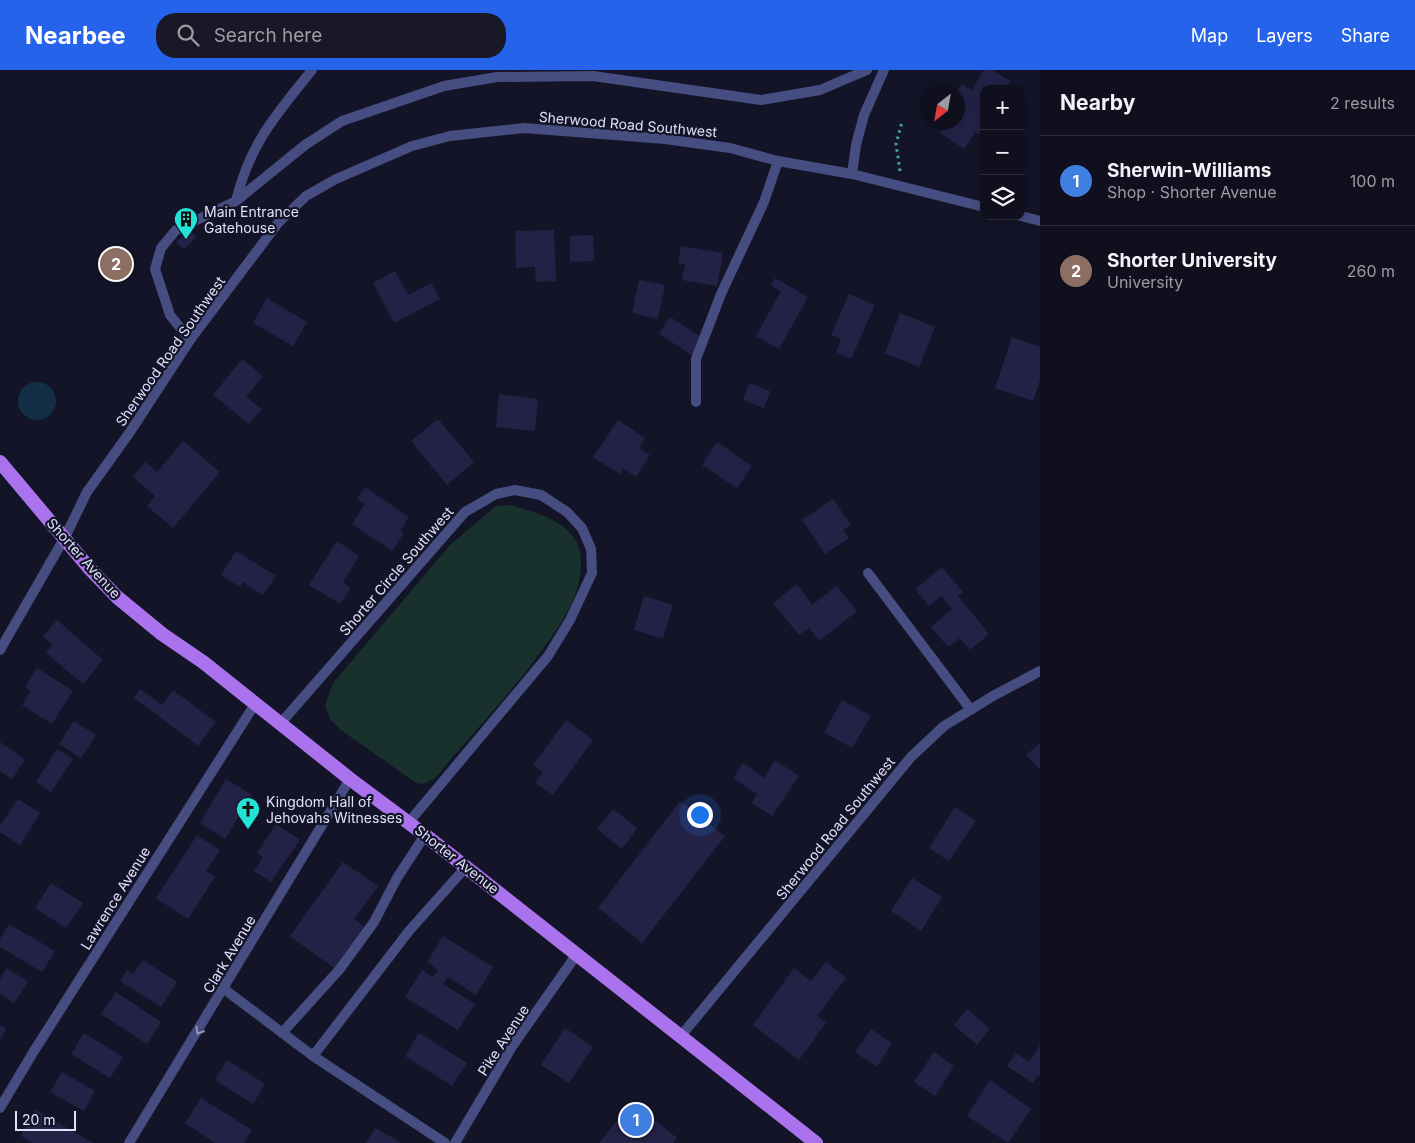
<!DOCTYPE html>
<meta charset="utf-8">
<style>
:root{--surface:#0f0f1e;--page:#181827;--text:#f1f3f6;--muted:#9b9ca4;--line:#2f2f3c;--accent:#2563eb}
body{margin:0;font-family:Inter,sans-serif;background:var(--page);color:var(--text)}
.controls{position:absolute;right:15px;top:15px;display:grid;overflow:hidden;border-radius:10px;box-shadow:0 2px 8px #0003}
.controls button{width:45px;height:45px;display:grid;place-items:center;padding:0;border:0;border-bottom:1px solid var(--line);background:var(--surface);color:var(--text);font:25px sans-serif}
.compass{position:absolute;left:920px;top:15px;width:45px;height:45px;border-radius:50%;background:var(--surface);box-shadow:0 2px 8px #0003;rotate:211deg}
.scale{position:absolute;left:15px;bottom:12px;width:61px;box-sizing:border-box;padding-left:5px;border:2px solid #dfe0fb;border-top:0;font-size:14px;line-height:18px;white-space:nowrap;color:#dfe0fb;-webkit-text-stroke:4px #141428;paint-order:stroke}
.you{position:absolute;left:699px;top:744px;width:18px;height:18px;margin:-12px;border:4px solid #fff;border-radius:50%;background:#1a73e8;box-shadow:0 0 0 8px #1a73e833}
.badge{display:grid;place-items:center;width:32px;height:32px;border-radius:50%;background:var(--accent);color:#fff;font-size:16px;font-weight:700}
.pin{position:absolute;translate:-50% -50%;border:2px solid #fff;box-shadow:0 1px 5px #0006}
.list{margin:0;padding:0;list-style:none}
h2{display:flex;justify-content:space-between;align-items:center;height:65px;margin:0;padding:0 20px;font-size:21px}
h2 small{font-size:16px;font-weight:400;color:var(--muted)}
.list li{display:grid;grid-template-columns:32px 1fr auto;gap:15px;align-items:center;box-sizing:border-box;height:90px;padding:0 20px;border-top:1px solid var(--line)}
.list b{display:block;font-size:19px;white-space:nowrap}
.list p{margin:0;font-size:16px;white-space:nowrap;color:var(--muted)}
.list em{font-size:16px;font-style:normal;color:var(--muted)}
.icon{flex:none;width:28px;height:28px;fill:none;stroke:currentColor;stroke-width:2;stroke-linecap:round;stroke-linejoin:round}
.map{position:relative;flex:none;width:1040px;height:1073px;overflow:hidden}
header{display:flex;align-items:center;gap:30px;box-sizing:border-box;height:70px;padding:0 25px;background:var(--accent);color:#fff}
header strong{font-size:24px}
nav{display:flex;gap:28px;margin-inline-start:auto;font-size:18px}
.search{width:350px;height:45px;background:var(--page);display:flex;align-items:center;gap:12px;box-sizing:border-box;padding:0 18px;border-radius:20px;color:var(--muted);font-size:19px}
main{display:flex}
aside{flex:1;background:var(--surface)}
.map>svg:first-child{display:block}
.green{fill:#18312c}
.water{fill:#142f45}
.building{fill:#232246}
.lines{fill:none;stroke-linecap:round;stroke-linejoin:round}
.path{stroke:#40ad93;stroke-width:3;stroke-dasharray:2.5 4;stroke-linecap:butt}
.service{stroke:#454d81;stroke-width:10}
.minor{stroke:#454d81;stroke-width:10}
.tertiary{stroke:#454d81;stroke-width:10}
.primary{stroke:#aa73ed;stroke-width:14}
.oneway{stroke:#9296be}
.labels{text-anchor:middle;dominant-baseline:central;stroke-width:4.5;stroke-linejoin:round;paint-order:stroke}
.street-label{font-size:14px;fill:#dfe0fb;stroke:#141428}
.poi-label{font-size:14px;fill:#dfe0fb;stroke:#141428;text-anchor:start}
</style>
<header>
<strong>Nearbee</strong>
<div class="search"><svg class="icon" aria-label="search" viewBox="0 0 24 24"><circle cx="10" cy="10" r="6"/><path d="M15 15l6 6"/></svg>Search here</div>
<nav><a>Map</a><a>Layers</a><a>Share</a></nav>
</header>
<main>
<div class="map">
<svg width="1040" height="1073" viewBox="0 0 1040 1073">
<rect width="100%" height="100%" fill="#141428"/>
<path class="green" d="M 511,435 C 535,443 562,448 576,471 C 587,490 578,523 568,541 C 532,602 480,654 435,708 L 423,714 L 416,713 L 341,660 L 330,649 L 325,636 L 333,613 L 451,474 L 496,436 Z"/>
<path class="water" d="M18 331a19 19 0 1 1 38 0a19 19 0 1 1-38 0Z"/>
<path class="building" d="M 984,0 L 992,0 L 1010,11 L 1005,19 L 984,19 L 984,67 L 975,62 L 964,79 L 940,63 L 947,52 L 958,52 L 957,22 L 962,14 L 972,20 Z
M 189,160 L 196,167 L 184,180 L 176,172 Z
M 554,160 L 556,211 L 536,212 L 535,197 L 516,198 L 515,161 Z
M 593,165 L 594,191 L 570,192 L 570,166 Z
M 681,176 L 723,183 L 717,216 L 682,210 L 685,194 L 678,193 Z
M 395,201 L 408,225 L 431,213 L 440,229 L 394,253 L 373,213 Z
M 775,208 L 808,227 L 779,279 L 756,266 L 781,221 L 771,216 Z
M 639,210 L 665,215 L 658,249 L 632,243 Z
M 849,224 L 875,235 L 851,289 L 836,282 L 841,269 L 831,265 Z
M 267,228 L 307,252 L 293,276 L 253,253 Z
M 900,243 L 935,257 L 919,297 L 885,283 Z
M 670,247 L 706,270 L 695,287 L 659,264 Z
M 1012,267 L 1040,277 L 1040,310 L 1033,331 L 995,318 Z
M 242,289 L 263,306 L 246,327 L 262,339 L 249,354 L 213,325 Z
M 749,313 L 770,321 L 764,338 L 743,330 Z
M 499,324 L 538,329 L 535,361 L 496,357 Z
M 438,349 L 474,392 L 447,415 L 411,371 Z
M 618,350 L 645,368 L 639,378 L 650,385 L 636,407 L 623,398 L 620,404 L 593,387 Z
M 183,371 L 220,402 L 173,458 L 147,436 L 155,426 L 133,407 L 145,392 L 157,402 Z
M 717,372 L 752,396 L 737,418 L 702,395 Z
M 365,417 L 409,447 L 401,460 L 404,463 L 392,481 L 352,454 L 365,434 L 357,429 Z
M 833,429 L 851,455 L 843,460 L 849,468 L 825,484 L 802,450 Z
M 337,471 L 359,486 L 343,512 L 351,518 L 340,534 L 309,515 Z
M 236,481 L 276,506 L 263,525 L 243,512 L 240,517 L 221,505 Z
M 942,497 L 963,522 L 958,526 L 989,564 L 970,580 L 960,568 L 948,577 L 931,557 L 952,539 L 941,526 L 929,536 L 915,519 Z
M 797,514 L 812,535 L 837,516 L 857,541 L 819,571 L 809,558 L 799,565 L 773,533 Z
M 644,526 L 673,535 L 663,569 L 634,560 Z
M 57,550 L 103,590 L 83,614 L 46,583 L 53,575 L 43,566 Z
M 37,598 L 73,621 L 52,654 L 22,635 L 31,621 L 25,617 Z
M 140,619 L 162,635 L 173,620 L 216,652 L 198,676 L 134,628 Z
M 842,630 L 871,646 L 852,678 L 824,662 Z
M 566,650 L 593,670 L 553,725 L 535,713 L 543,702 L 533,695 Z
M 74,651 L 96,665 L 81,688 L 59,674 Z
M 0,672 L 25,690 L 12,709 L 0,701 Z
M 1040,673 L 1040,700 L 1026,685 Z
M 57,679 L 73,689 L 51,722 L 36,712 Z
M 775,690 L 799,706 L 772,746 L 752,733 L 757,724 L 733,708 L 743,693 L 764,708 Z
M 226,709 L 252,725 L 225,769 L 200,753 Z
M 18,729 L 40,743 L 20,775 L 0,762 L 0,756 Z
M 680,731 L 725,766 L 642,873 L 598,838 Z
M 955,737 L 976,751 L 949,791 L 929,778 Z
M 613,739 L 637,758 L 622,779 L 597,759 Z
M 276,754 L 300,770 L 271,812 L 254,801 L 263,787 L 257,783 Z
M 197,765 L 220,780 L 206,801 L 215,807 L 188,849 L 156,828 Z
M 343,792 L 378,816 L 354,849 L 364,856 L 334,898 L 290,866 Z
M 912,808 L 942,827 L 921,861 L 891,841 Z
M 51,813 L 83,833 L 66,858 L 35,838 Z
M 9,854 L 55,881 L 42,902 L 0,877 L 0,869 Z
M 443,866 L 493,897 L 476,925 L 448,907 L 443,914 L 475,934 L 458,960 L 405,927 L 422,900 L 433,907 L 438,900 L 427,892 Z
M 143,890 L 177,912 L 161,937 L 120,911 L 127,900 L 133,904 Z
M 826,892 L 846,908 L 817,946 L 826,953 L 799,990 L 753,955 L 794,898 L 811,911 Z
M 7,898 L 28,912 L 14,933 L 0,924 L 0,909 Z
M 116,922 L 161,952 L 147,974 L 101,944 Z
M 967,939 L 990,959 L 977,975 L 954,955 Z
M 0,955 L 6,958 L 0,970 Z
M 565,958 L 593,977 L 569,1013 L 541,995 Z
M 871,959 L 892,973 L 877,997 L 855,982 Z
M 84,963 L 123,987 L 110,1008 L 71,984 Z
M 419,963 L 467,993 L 452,1016 L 405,986 Z
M 1040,975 L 1040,1006 L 1038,1005 L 1033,1013 L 1007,996 L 1016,983 L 1029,992 Z
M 934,982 L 954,996 L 935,1026 L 914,1012 Z
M 227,990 L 265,1014 L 253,1034 L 215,1010 Z
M 62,1002 L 95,1021 L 84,1041 L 50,1022 Z
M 990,1010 L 1031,1039 L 1008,1073 L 967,1046 Z
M 201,1028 L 252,1060 L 244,1073 L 215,1073 L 185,1053 Z
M 632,1032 L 677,1068 L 673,1073 L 599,1073 Z
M 36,1040 L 93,1073 L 33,1073 L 21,1066 Z
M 375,1058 L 402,1073 L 366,1073 Z"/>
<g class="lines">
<path class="path" d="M 900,101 L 896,74 L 902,52"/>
<path class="service" d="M 852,104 L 856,75 L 864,45 L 884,0
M 236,131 C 250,73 276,45 312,0
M 190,270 L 170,245 L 155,199 L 161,178 L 176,160 L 236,131 L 305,75 L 342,51 L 444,16 L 497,7 L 593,6 L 761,30 L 820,20 L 867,0
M 696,332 L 696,289 L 721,224 L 764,132 L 778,91
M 224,919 L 313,986 L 445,1073
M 282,963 L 339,900 L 374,852 L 397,808 L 425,765
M 313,986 L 409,861 L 466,797"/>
<path class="minor" d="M 1021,146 L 1040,151
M 65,467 L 87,422 L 130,362 L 190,270 L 278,153 L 306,126 L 336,109 L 412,76 L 450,66 L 524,58 L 665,69 L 730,78 L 778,91 L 852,104 L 984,137
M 868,503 L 971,640
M 280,654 L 465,442 L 496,424 L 515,420 L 541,425 L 567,442 L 582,458 L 591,479 L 592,503 L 570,550 L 548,586 L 409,752
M 680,967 L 911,687 L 944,656 L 993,626 L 1040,601
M 0,1038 L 34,981 L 255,634
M 129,1073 L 350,709
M 455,1073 L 513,975 L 577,884"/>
<path class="tertiary" d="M 0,580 L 65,467"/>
<path class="primary" d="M 0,392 L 90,499 L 117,527 L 162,564 L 203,592 L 350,709 L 425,765 L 816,1073"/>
</g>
<defs><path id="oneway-chevron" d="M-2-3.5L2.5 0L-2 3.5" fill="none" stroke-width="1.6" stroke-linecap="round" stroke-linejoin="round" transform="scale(1.25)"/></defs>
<use class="oneway" href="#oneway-chevron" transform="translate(199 961) rotate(122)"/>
<defs>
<g id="building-pin" transform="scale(1.25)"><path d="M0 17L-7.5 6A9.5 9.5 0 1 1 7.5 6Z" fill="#23e3d4" stroke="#141428"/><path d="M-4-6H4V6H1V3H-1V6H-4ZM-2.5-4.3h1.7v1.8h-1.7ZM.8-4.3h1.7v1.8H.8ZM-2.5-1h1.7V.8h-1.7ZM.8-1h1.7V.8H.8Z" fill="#111"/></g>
<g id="church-pin" transform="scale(1.25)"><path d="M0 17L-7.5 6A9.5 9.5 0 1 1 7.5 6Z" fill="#23e3d4" stroke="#141428"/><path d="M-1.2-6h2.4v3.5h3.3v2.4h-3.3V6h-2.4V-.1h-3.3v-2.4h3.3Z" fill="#111"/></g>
</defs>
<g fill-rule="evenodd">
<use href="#building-pin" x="186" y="149"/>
<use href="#church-pin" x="248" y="739"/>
</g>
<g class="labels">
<g class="street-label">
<text transform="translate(628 54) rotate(5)">Sherwood Road Southwest</text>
<text transform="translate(170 281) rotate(-55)">Sherwood Road Southwest</text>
<text transform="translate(84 488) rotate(48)">Shorter Avenue</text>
<text transform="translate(396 501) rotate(-49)">Shorter Circle Southwest</text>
<text transform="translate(835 758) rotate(-51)">Sherwood Road Southwest</text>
<text transform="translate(457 789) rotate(38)">Shorter Avenue</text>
<text transform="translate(115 828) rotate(-58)">Lawrence Avenue</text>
<text transform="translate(229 884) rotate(-59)">Clark Avenue</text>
<text transform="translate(503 970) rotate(-57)">Pike Avenue</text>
</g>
<g class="poi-label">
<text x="204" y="141">Main Entrance<tspan x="204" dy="16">Gatehouse</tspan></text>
<text x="266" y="731">Kingdom Hall of<tspan x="266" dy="16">Jehovahs Witnesses</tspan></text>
</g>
</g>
</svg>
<div class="controls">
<button>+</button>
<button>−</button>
<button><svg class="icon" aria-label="layers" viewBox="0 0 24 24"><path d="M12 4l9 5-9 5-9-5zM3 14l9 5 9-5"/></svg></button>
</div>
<svg class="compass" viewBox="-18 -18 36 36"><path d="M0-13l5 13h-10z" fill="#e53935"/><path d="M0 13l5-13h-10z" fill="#9b9ca4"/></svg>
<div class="scale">20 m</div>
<div class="you"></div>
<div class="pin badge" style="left:636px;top:1050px;background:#3f7fe0">1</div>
<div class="pin badge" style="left:116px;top:194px;background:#8d6e63">2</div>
</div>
<aside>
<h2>Nearby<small>2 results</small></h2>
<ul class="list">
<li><span class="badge" style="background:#3f7fe0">1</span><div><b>Sherwin-Williams</b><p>Shop · Shorter Avenue</p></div><em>100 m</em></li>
<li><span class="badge" style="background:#8d6e63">2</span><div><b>Shorter University</b><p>University</p></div><em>260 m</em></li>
</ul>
</aside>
</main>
